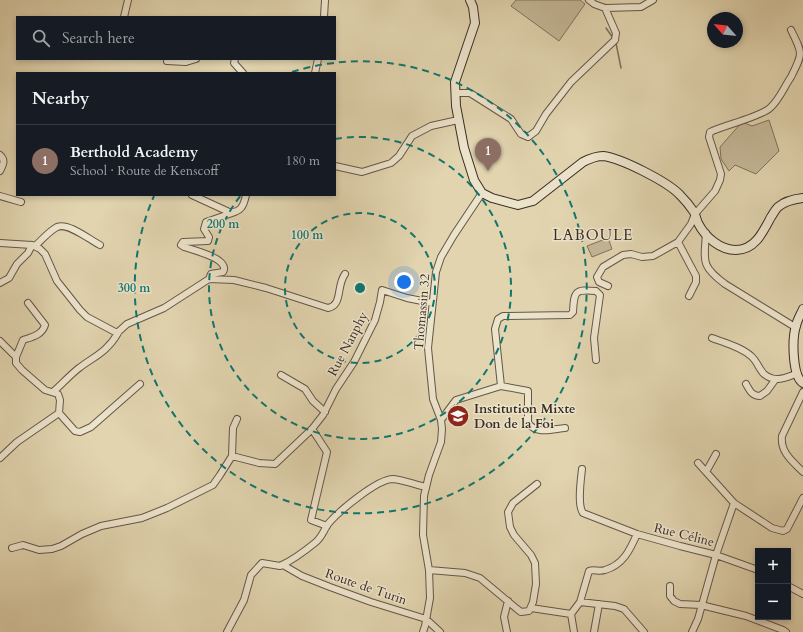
<!DOCTYPE html>
<meta charset="utf-8">
<style>
:root{--surface:#171b24;--page:#242831;--text:#f1f3f6;--muted:#9ea1a6;--line:#363941;--accent:#2563eb}
body{margin:0;font-family:Cardo,serif;background:var(--page);color:var(--text)}
.controls{position:absolute;right:12px;bottom:12px;display:grid;overflow:hidden;border-radius:0px;box-shadow:0 2px 6px #0003}
.controls button{width:36px;height:36px;display:grid;place-items:center;padding:0;border:0;border-bottom:1px solid var(--line);background:var(--surface);color:var(--text);font:20px sans-serif}
.compass{position:absolute;left:707px;top:12px;width:36px;height:36px;border-radius:50%;background:var(--surface);box-shadow:0 2px 6px #0003;rotate:297deg}
.you{position:absolute;left:404px;top:282px;width:14px;height:14px;margin:-10px;border:3px solid #fff;border-radius:50%;background:#1a73e8;box-shadow:0 0 0 6px #1a73e833}
.badge{display:grid;place-items:center;width:26px;height:26px;border-radius:50%;background:var(--accent);color:#fff;font-size:13px;font-weight:700}
.pin{position:absolute;translate:-50% -33px;filter:drop-shadow(0 1px 2px #0008)}
.pin::after{content:'';position:absolute;top:21px;width:14px;height:12px;background:inherit;clip-path:polygon(0 0,100% 0,50% 100%)}
.list{margin:0;padding:0;list-style:none}
h2{display:flex;justify-content:space-between;align-items:center;height:52px;margin:0;padding:0 16px;font-size:17px}
h2 small{font-size:13px;font-weight:400;color:var(--muted)}
.list li{display:grid;grid-template-columns:26px 1fr auto;gap:12px;align-items:center;box-sizing:border-box;height:72px;padding:0 16px;border-top:1px solid var(--line)}
.list b{display:block;font-size:15px;white-space:nowrap}
.list p{margin:0;font-size:13px;white-space:nowrap;color:var(--muted)}
.list em{font-size:13px;font-style:normal;color:var(--muted)}
.icon{flex:none;width:22px;height:22px;fill:none;stroke:currentColor;stroke-width:2;stroke-linecap:round;stroke-linejoin:round}
.map{position:relative;flex:none;width:803px;height:632px;overflow:hidden}
.search{position:absolute;background:var(--surface);box-shadow:0 2px 6px #0003;left:16px;top:16px;width:320px;height:44px;display:flex;align-items:center;gap:10px;box-sizing:border-box;padding:0 14px;border-radius:0px;color:var(--muted);font-size:15px}
.panel{position:absolute;background:var(--surface);box-shadow:0 2px 6px #0003;left:16px;top:72px;width:320px;height:124px;border-radius:0px}
.map>svg:first-child{display:block}
.green{fill:#c5b898;stroke:#80725e}
.lines{fill:none;stroke-linecap:round;stroke-linejoin:round}
.stream{stroke:#7c6f5c;stroke-width:1.5}
.minor-casing{stroke:#645748;stroke-width:8}
.secondary-casing{stroke:#3a2d25;stroke-width:10}
.minor{stroke:#ece3cb;stroke-width:6}
.secondary{stroke:#ece3cb;stroke-width:8}
.ring{fill:none;stroke:#0f766e;stroke-width:2;stroke-dasharray:7 5}
.labels{text-anchor:middle;dominant-baseline:central;stroke-width:3;stroke-linejoin:round;paint-order:stroke}
.street-label{font-size:13px;fill:#3a2d25;stroke:#ece3cb}
.poi-label{font-size:13px;font-weight:bold;fill:#3a2d25;stroke:#ece3cb;text-anchor:start}
.quarter-label{font-size:15px;letter-spacing:1px;fill:#3a2d25;stroke:#ece3cb}
.centre{fill:#0f766e;stroke:#ece3cb;stroke-width:2}
.ring-label{font-size:12px;text-anchor:middle;font-weight:bold;fill:#0f766e;stroke:#ece3cb;stroke-width:3;stroke-linejoin:round;paint-order:stroke}
</style>
<div class="map">
<svg width="803" height="632" viewBox="0 0 803 632">
<rect width="100%" height="100%" fill="#e1d4af"/>
<filter id="stains"><feTurbulence type="fractalNoise" baseFrequency=".005" numOctaves="4"/><feColorMatrix values="0 0 0 0 .2 0 0 0 0 .09 0 0 0 0 .02 0 0 0 .5 -.17"/></filter>
<radialGradient id="worn" r=".72"><stop offset=".6" stop-color="#630" stop-opacity="0"/><stop offset="1" stop-color="#630" stop-opacity=".3"/></radialGradient>
<path class="green" d="M 516,0 L 580,0 L 585,4 L 559,41 L 511,6 Z
M 769,120 L 779,151 L 756,174 L 735,165 L 729,171 L 721,159 L 720,147 L 742,122 L 752,126 Z
M 608,238 L 612,249 L 592,257 L 587,246 Z"/>
<g class="lines">
<path class="stream" d="M 606,28 L 613,38
M 616,43 L 621,68"/>
<g class="minor-casing">
<path id="minor" d="M 589,0 L 594,4 L 605,8 L 641,7 L 653,0
M 124,17 L 128,0
M 324,17 L 325,0
M 235,59 L 234,63 L 243,73
M 167,61 L 186,62 L 196,59
M 315,73 L 318,59
M 455,93 L 470,93 L 511,119 L 521,134 L 528,137 L 536,131 L 546,114 L 571,82 L 615,40 L 616,33 L 605,8
M 0,155 C 6,160 3,165 0,171
M 335,166 L 362,172 L 391,163 L 399,156 L 412,136 L 431,126 L 458,120
M 192,195 L 229,212 C 241,213 244,205 246,195
M 0,196 L 21,202
M 706,233 C 704,262 701,266 725,284 L 795,327
M 678,242 L 696,276 L 696,282 L 689,296
M 0,243 L 32,245 L 40,249 L 45,254 L 57,281 L 80,310 L 87,317 L 117,333 L 127,324 L 164,308 L 209,279 L 211,274 L 223,272 C 231,259 193,250 184,247 L 181,245 L 183,242 L 208,241 L 209,237 L 204,229 L 206,222 L 235,212
M 35,246 C 41,241 49,231 57,227 C 68,222 90,240 100,245
M 209,279 L 234,280 L 266,288 L 328,308 C 343,305 336,286 345,274
M 0,283 L 9,278 L 17,264 L 28,253 L 32,245
M 608,286 L 599,282 L 597,277 L 603,267 L 623,255 L 631,254 L 642,257 L 653,256 L 678,242 L 691,224 L 695,214 L 715,191 L 720,180 L 721,174 L 709,137 L 710,132 C 725,125 760,117 770,108 C 780,99 784,87 791,77 C 803,53 803,54 791,30
M 712,338 C 725,343 741,347 751,356 C 757,361 759,369 764,374 C 775,383 785,378 796,374
M 0,341 L 16,357 L 16,363 L 22,370 L 45,390 L 58,394 L 60,400 L 59,413 L 75,431 L 80,432 L 91,427 L 140,384
M 16,357 L 23,340 C 32,337 42,335 45,325 L 28,303
M 281,375 L 305,389 L 313,401 L 325,412
M 746,384 C 750,391 752,396 760,396 L 767,391 L 775,380
M 501,386 L 495,329 L 498,319 L 503,316 L 570,315 L 573,312 C 574,291 575,289 596,291 L 600,295 L 594,338 L 596,360
M 54,391 C 62,384 70,375 79,368 C 95,356 107,352 118,333
M 803,392 L 782,436 C 780,452 792,461 803,472
M 237,419 L 233,428 L 232,456 L 259,463 L 275,464 L 312,429 L 323,415 L 336,389 L 354,362 L 375,320 L 380,302 L 382,290 L 407,298 L 432,303
M 441,420 L 456,400 L 501,386 L 528,391 L 528,423 C 537,435 553,429 565,428
M 312,429 L 327,452 L 311,520 L 327,526
M 0,458 L 17,442 L 59,413
M 698,463 L 734,503 L 772,528 L 783,531 L 787,529 L 803,498
M 582,469 C 581,479 577,505 583,513 L 637,534 L 680,546 L 716,555 L 758,570
M 706,472 L 716,454
M 12,548 L 23,545 L 39,550 L 52,549 L 61,546 L 82,534 L 101,526 L 142,518 L 167,508 L 213,485 L 220,475 L 232,456
M 283,565 L 302,576 L 330,587 L 371,602 L 426,619 L 440,632
M 429,570 L 465,573 L 480,578 L 517,609 L 521,612 L 529,611 L 533,602 L 536,584 L 535,563 L 531,555 L 514,535 L 510,527 L 508,512 L 513,503 L 537,484
M 670,586 L 670,596 L 674,601 L 680,604 L 701,605 L 746,616 L 783,630 L 786,632
M 788,586 L 803,594
M 580,602 L 615,606 L 624,609 L 644,632
M 531,608 L 571,614 L 580,602 L 589,571 C 594,569 599,572 605,570 C 623,565 630,550 637,534
M 571,614 L 574,632
M 227,632 L 244,600 L 251,575 L 262,563 L 280,566 C 293,560 305,551 316,542 C 322,537 324,530 328,524 C 338,512 377,479 393,479 C 404,480 416,485 426,487
M 423,632 L 425,626 L 430,598 L 429,570 L 423,535 L 424,496 L 429,475 L 441,442 L 442,429 L 441,420 L 433,399 L 428,348 L 436,272 L 441,257 L 454,235 L 482,193
M 507,632 L 504,617 L 508,601
M 594,632 L 599,604
M 692,632 L 698,619 L 716,555 L 734,503"/>
</g>
<g class="secondary-casing">
<path id="secondary" d="M 470,0 L 473,7 L 475,23 L 455,82 L 456,106 L 464,148 L 474,180 L 482,193 L 492,198 L 518,205 L 533,201 L 583,162 C 589,159 595,156 603,156 C 621,158 668,182 680,195 C 685,200 690,206 694,212 C 696,215 696,219 698,223 C 705,237 720,250 736,250 C 755,250 763,232 771,217 C 773,214 775,210 778,207 C 785,201 794,199 803,198
M 803,309 C 801,314 797,320 796,326 C 792,338 792,376 803,383"/>
</g>
<use href="#minor" class="minor"/>
<use href="#secondary" class="secondary"/>
</g>
<g class="ring">
<circle cx="360" cy="288" r="75"/>
<path d="M335 139A151 151 0 1 1 241 195"/>
<path d="M292 72A226 226 0 1 1 154 196"/>
</g>
<defs>
<g id="school-disc" transform="scale(1.15)"><circle r="9.5" fill="#8f2418" stroke="#ece3cb"/><path d="M0-5L7-2L0 1L-7-2ZM-4 1L0 2.5L4 1V4Q0 6-4 4Z" fill="#fff"/></g>
</defs>
<g fill-rule="evenodd">
<use href="#school-disc" x="458" y="416"/>
</g>
<g class="labels">
<g class="street-label">
<text transform="translate(422 312) rotate(-85)">Thomassin 32</text>
<text transform="translate(348 344) rotate(-62)">Rue Nanphy</text>
<text transform="translate(684 535) rotate(14)">Rue Céline</text>
<text transform="translate(366 587) rotate(19)">Route de Turin</text>
</g>
<g class="poi-label">
<text x="474" y="409">Institution Mixte<tspan x="474" dy="15">Don de la Foi</tspan></text>
</g>
<g class="quarter-label">
<text x="593" y="235">LABOULE</text>
</g>
</g>
<circle cx="360" cy="288" r="6" class="centre"/>
<g class="ring-label">
<text x="223" y="228">200 m</text>
<text x="307" y="239">100 m</text>
<text x="134" y="292">300 m</text>
</g>
<rect width="100%" height="100%" filter="url(#stains)"/>
<rect width="100%" height="100%" fill="url(#worn)"/>
</svg>
<div class="controls">
<button>+</button>
<button>−</button>
</div>
<svg class="compass" viewBox="-18 -18 36 36"><path d="M0-13l5 13h-10z" fill="#e53935"/><path d="M0 13l5-13h-10z" fill="#9ea1a6"/></svg>
<div class="you"></div>
<div class="pin badge" style="left:488px;top:171px;background:#8d6e63">1</div>
<div class="search"><svg class="icon" aria-label="search" viewBox="0 0 24 24"><circle cx="10" cy="10" r="6"/><path d="M15 15l6 6"/></svg>Search here</div>
<section class="panel">
<h2>Nearby<small></small></h2>
<ul class="list">
<li><span class="badge" style="background:#8d6e63">1</span><div><b>Berthold Academy</b><p>School · Route de Kenscoff</p></div><em>180 m</em></li>
</ul>
</section>
</div>
